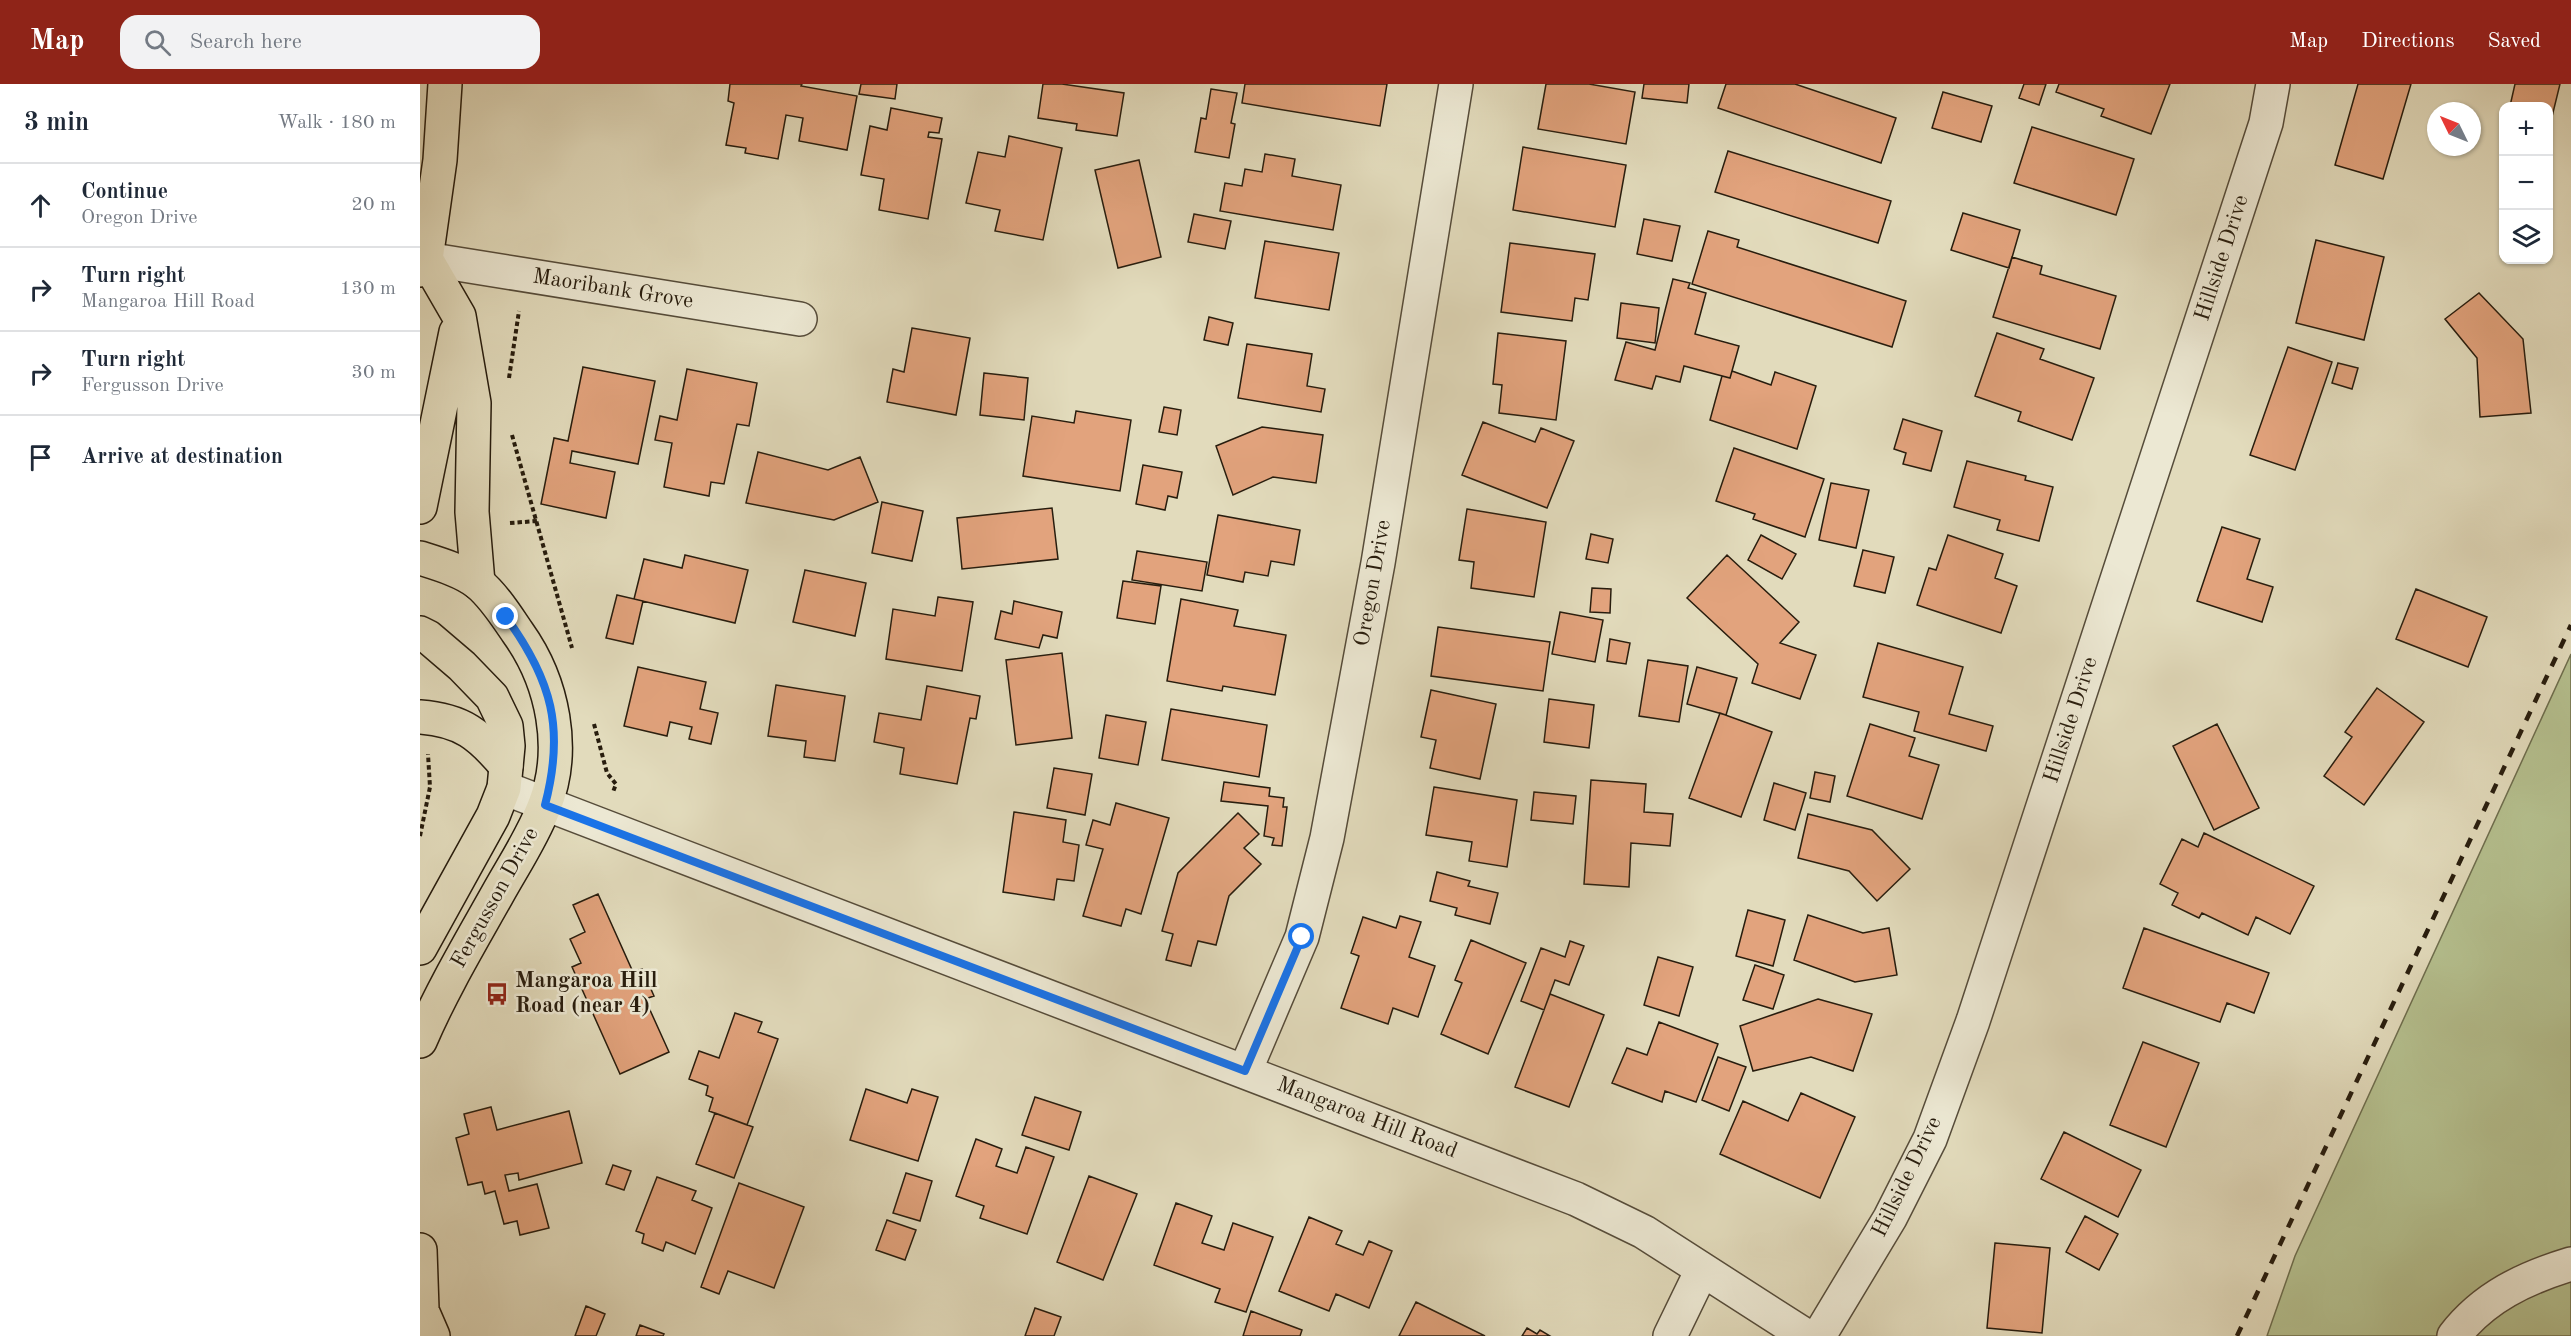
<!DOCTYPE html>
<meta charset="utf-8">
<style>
:root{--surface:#fff;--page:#f2f2f3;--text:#1f2937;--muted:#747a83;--line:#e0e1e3;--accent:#8f2418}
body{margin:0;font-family:"Old Standard TT",serif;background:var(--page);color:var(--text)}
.controls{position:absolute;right:18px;top:18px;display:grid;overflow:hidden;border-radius:12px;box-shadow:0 2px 4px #0004}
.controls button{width:54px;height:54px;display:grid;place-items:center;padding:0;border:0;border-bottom:2px solid var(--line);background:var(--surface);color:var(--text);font:30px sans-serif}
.compass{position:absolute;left:2007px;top:18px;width:54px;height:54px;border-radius:50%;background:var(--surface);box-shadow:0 2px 4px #0004;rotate:313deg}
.stop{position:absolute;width:18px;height:18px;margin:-14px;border:4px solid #1a73e8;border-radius:50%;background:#fff}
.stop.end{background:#1a73e8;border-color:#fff;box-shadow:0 2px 6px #0008}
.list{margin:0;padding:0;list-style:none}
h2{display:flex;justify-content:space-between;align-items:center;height:78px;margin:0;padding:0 24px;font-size:26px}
h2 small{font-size:20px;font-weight:400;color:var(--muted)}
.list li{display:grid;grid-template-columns:39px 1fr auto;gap:18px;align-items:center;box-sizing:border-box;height:84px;padding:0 24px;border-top:2px solid var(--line)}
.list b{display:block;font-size:22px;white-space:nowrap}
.list p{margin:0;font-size:20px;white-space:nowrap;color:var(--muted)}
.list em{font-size:20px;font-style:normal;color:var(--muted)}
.icon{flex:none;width:33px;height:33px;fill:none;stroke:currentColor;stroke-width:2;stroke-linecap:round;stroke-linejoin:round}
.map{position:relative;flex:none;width:2151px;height:1252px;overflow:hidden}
header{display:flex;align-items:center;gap:36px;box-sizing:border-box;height:84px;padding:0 30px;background:var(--accent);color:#fff}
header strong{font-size:28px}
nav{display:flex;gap:33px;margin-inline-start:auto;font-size:21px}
.search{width:420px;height:54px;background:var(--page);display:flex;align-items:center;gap:15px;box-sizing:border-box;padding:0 21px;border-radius:18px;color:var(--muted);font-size:22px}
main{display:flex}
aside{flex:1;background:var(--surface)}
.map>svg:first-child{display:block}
.green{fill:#b5c08f;stroke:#6e6e4e;stroke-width:1.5}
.building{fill:#e2a37d;stroke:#281d0e;stroke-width:1.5}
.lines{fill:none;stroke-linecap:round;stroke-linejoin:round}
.minor-casing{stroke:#564c3a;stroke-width:36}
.major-casing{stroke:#281d0e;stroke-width:36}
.highway-casing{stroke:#281d0e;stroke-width:36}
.path{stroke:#281d0e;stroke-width:4;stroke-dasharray:4.5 3;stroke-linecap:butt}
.minor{stroke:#ece8d3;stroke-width:33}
.major{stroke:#e2dbbc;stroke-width:33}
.highway{stroke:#e2dbbc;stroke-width:33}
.rail{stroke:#281d0e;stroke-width:4.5;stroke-dasharray:10 10;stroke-linecap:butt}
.route{stroke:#1a73e8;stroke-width:8}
.labels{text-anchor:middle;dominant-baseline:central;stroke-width:5;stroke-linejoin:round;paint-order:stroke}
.street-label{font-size:22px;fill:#281d0e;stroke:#ece8d3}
.poi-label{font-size:22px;font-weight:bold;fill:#281d0e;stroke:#ece8d3;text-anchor:start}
</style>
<header>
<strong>Map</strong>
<div class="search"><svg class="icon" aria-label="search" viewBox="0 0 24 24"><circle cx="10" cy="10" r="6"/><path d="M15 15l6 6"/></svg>Search here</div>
<nav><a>Map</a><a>Directions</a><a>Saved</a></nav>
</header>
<main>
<aside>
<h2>3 min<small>Walk · 180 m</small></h2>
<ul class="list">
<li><svg class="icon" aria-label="ahead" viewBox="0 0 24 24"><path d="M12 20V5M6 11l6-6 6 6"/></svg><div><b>Continue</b><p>Oregon Drive</p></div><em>20 m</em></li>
<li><svg class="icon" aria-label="right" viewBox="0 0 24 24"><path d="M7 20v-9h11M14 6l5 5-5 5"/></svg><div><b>Turn right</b><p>Mangaroa Hill Road</p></div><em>130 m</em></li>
<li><svg class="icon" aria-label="right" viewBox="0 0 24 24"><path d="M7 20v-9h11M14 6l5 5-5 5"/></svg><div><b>Turn right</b><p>Fergusson Drive</p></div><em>30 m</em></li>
<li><svg class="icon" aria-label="arrive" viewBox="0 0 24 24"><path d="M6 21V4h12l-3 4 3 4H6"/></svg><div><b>Arrive at destination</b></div></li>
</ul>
</aside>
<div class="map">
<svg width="2151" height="1252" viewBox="0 0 2151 1252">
<rect width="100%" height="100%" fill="#e2dbbc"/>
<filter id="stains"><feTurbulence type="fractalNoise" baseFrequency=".00333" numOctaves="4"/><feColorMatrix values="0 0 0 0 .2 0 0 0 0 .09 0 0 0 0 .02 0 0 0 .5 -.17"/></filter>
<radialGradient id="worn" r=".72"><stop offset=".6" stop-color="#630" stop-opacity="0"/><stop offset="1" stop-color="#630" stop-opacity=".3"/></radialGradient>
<path class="green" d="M 2151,570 L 2151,1252 L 1847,1252 L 1875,1172 Z"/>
<path class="building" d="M 310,0 L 382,0 L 381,2 L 437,12 L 427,66 L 379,57 L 383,34 L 366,31 L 358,75 L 325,69 L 326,64 L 306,61 L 314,19 L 308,17 Z
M 441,0 L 477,0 L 475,15 L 439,10 Z
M 623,0 L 642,0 L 704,9 L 697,52 L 656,46 L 657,40 L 618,34 Z
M 825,0 L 967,0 L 960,42 L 822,19 Z
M 1126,0 L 1169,0 L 1215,8 L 1206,60 L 1118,45 Z
M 1224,0 L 1269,0 L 1267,19 L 1222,14 Z
M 1306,0 L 1375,0 L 1476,34 L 1461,79 L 1298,24 Z
M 1604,0 L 1626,0 L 1619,21 L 1599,14 Z
M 1639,0 L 1750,0 L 1731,50 L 1681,32 L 1684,25 L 1636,8 Z
M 1938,0 L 1991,0 L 1963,95 L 1915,81 Z
M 2095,0 L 2140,0 L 2128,49 L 2128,22 L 2090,22 Z
M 791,5 L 817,9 L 811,39 L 815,40 L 809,74 L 775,68 L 781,34 L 786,35 Z
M 1523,8 L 1572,22 L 1561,58 L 1512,44 Z
M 471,24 L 522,34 L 519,49 L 509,48 L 508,53 L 522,55 L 508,135 L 459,126 L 464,95 L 441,91 L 450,42 L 467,46 Z
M 1612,43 L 1714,75 L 1696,131 L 1594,99 Z
M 589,52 L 642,64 L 623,156 L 575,147 L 580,126 L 546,119 L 558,68 L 585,73 Z
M 1103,63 L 1206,81 L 1195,143 L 1093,126 Z
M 1308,67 L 1471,117 L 1458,159 L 1295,108 Z
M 845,70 L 875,75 L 872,92 L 921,101 L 913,146 L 800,127 L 805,99 L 822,102 L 825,85 L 842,88 Z
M 719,76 L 741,173 L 698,184 L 675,86 Z
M 1543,129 L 1600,146 L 1589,184 L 1531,166 Z
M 774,130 L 811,137 L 805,165 L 768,158 Z
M 1224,135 L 1260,142 L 1252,177 L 1217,170 Z
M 1288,147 L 1319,156 L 1317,163 L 1486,217 L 1472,263 L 1272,200 Z
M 1896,156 L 1964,173 L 1944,256 L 1876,239 Z
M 845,157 L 919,169 L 909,226 L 835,214 Z
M 1090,159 L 1175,170 L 1168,216 L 1155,214 L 1152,237 L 1081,228 Z
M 1592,173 L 1622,182 L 1620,190 L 1696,212 L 1680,265 L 1573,233 Z
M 1253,195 L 1270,199 L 1268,204 L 1286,209 L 1275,250 L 1319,262 L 1310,294 L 1264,282 L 1260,298 L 1236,292 L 1232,305 L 1195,296 L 1206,258 L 1235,266 Z
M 2059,209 L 2103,255 L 2111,329 L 2060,333 L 2057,274 L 2025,235 Z
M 1201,219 L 1239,224 L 1235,259 L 1197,254 Z
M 789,233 L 813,239 L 808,261 L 784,256 Z
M 492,244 L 550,254 L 536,331 L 467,318 L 473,285 L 484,288 Z
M 1078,249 L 1146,257 L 1136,336 L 1079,329 L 1082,301 L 1073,300 Z
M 1577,249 L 1624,265 L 1620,275 L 1674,294 L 1652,356 L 1598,337 L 1601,328 L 1555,312 Z
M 827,260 L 892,270 L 887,302 L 905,305 L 901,328 L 818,314 Z
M 1868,263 L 1912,278 L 1875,386 L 1830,371 Z
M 1918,279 L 1938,284 L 1932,305 L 1912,299 Z
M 163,283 L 235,297 L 218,380 L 152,367 L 150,379 L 195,388 L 186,434 L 121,420 L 134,354 L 148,357 Z
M 267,285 L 337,299 L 329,342 L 317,340 L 304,400 L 291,398 L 289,412 L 244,403 L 252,359 L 235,356 L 240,332 L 257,336 Z
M 1312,287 L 1351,301 L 1355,288 L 1396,302 L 1377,365 L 1290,336 L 1302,292 L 1310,294 Z
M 564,289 L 608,294 L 604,336 L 560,331 Z
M 744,323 L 761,326 L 757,351 L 739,348 Z
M 656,327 L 711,336 L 700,407 L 603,392 L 612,332 L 654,339 Z
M 1483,335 L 1522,347 L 1511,387 L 1483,380 L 1486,369 L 1474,365 Z
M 1063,338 L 1115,358 L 1121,344 L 1154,357 L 1127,424 L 1042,391 Z
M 842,343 L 903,351 L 896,399 L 853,393 L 813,411 L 796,362 Z
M 1314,364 L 1404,395 L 1385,453 L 1333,435 L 1335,430 L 1296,417 Z
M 338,368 L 408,386 L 440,373 L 458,418 L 414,436 L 326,419 Z
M 1547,377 L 1606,392 L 1605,396 L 1633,403 L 1619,457 L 1577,446 L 1580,436 L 1534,423 Z
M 723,381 L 762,388 L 757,414 L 748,412 L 745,426 L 716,420 Z
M 1411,399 L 1449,406 L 1436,464 L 1399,456 Z
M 462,418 L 503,427 L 492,477 L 452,469 Z
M 632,424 L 638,475 L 542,485 L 537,434 Z
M 1047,425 L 1126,438 L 1114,513 L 1051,504 L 1054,478 L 1039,476 Z
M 798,431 L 880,446 L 874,481 L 851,477 L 848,492 L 825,488 L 823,498 L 787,491 Z
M 1802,443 L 1840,455 L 1827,495 L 1853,503 L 1842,538 L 1777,517 Z
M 1171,450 L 1193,455 L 1188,479 L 1166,475 Z
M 1341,451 L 1376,470 L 1362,495 L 1328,476 Z
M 1528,451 L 1583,470 L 1575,494 L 1597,502 L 1581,549 L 1497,521 L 1509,484 L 1516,486 Z
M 1443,466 L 1474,473 L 1465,509 L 1434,502 Z
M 717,467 L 787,478 L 782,507 L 712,496 Z
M 265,471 L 328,486 L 315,539 L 214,515 L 224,475 L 262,484 Z
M 1307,471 L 1379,538 L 1360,559 L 1396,571 L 1380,615 L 1332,599 L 1338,580 L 1267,514 Z
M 385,486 L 446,499 L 435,552 L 373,538 Z
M 703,497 L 741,502 L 735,540 L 697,534 Z
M 1172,504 L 1191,505 L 1190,529 L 1170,528 Z
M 1996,505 L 2067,533 L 2048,583 L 1976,555 Z
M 197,511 L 223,517 L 213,560 L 186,554 Z
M 518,513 L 553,518 L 542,587 L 466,575 L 473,525 L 515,532 Z
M 761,515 L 818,526 L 814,542 L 866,551 L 855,611 L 803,602 L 802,607 L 747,597 Z
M 594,517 L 642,528 L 637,554 L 623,551 L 619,564 L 575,555 L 581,527 L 592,530 Z
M 1140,528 L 1183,536 L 1175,578 L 1132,570 Z
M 1018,543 L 1130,558 L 1123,607 L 1011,592 Z
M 1190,555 L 1210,559 L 1206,580 L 1187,577 Z
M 1458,559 L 1543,583 L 1529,630 L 1573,642 L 1566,667 L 1494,647 L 1499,628 L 1443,613 Z
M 642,569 L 652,654 L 596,661 L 586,576 Z
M 1228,576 L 1268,582 L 1259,638 L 1219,632 Z
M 218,583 L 286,598 L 280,625 L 298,629 L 291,660 L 269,655 L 272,643 L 250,638 L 247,652 L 204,642 Z
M 1277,583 L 1317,594 L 1306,631 L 1267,620 Z
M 356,601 L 425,612 L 415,677 L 384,673 L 386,657 L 348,652 Z
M 507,602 L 560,612 L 556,635 L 550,634 L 537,700 L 480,690 L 484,664 L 454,658 L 459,629 L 501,636 Z
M 1957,604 L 2004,638 L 1944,721 L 1904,692 L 1932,653 L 1925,648 Z
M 1011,606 L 1076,620 L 1060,695 L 1010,684 L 1016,656 L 1001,653 Z
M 1129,615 L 1174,621 L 1169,664 L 1124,658 Z
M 751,625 L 847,641 L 839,693 L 742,676 Z
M 1300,629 L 1352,648 L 1321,733 L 1269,714 Z
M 686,631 L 726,638 L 718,681 L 679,674 Z
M 1450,640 L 1495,654 L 1489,672 L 1519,681 L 1502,735 L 1427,712 Z
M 1797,640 L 1839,724 L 1794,746 L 1753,662 Z
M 634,684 L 672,690 L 665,731 L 627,724 Z
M 1395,688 L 1415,692 L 1410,718 L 1390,714 Z
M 1171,696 L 1226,700 L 1224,728 L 1253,730 L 1250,762 L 1211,759 L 1209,803 L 1164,800 Z
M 804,698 L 850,704 L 849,712 L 864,714 L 863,723 L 867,723 L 862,762 L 852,761 L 854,754 L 844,752 L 848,722 L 801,717 Z
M 1354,699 L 1386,709 L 1375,746 L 1344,736 Z
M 1014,703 L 1097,716 L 1087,783 L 1049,777 L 1052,758 L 1006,751 Z
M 1114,708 L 1156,712 L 1153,740 L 1111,736 Z
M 696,719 L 749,734 L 721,830 L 706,825 L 701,842 L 663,832 L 683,765 L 666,761 L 673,736 L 690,741 Z
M 594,728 L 646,736 L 643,758 L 659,761 L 654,797 L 637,795 L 634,816 L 583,808 Z
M 818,729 L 839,750 L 824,764 L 841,780 L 809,812 L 796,861 L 778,857 L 771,882 L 746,876 L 753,850 L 742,847 L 758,789 Z
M 1388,730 L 1452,746 L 1490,785 L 1457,817 L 1429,787 L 1378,774 Z
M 1784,749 L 1894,802 L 1870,850 L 1836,833 L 1828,851 L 1782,829 L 1779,834 L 1752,821 L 1758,809 L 1740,800 L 1762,755 L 1778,763 Z
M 1017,788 L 1050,797 L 1048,802 L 1078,809 L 1070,840 L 1035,831 L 1037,824 L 1010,817 Z
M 178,810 L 213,888 L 222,885 L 234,912 L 225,915 L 249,968 L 200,990 L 152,883 L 161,879 L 150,855 L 165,848 L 153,821 Z
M 1328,826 L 1365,836 L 1353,882 L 1316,872 Z
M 1388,831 L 1443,849 L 1469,844 L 1477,891 L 1435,898 L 1374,876 Z
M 980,832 L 1001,838 L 989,873 L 1015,882 L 998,933 L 973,924 L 968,940 L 921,924 L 939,872 L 931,869 L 943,833 L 976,844 Z
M 1724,844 L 1849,889 L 1834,929 L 1807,919 L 1800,938 L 1703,904 Z
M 1051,856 L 1106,879 L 1068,970 L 1021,950 L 1042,899 L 1035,896 Z
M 1150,857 L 1164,862 L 1149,901 L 1135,896 L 1124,926 L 1101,917 L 1121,864 L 1145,873 Z
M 1238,873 L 1273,883 L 1259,932 L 1224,921 Z
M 1335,881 L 1364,891 L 1353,925 L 1323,916 Z
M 1130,910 L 1184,931 L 1149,1023 L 1095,1003 Z
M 1398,915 L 1452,930 L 1433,987 L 1391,973 L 1333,987 L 1320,942 Z
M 315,929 L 342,938 L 338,948 L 358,955 L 327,1041 L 289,1027 L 293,1014 L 286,1011 L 288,1002 L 269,995 L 279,967 L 299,974 Z
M 1239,938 L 1298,960 L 1276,1018 L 1245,1007 L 1242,1018 L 1192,999 L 1207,964 L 1227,971 Z
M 1723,958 L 1779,979 L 1746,1063 L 1690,1041 Z
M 1298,973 L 1326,983 L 1309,1027 L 1282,1016 Z
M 446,1005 L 487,1019 L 492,1005 L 518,1013 L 498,1077 L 430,1056 Z
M 1381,1009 L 1435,1033 L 1400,1114 L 1300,1070 L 1323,1017 L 1368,1037 Z
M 615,1013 L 661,1028 L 649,1066 L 602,1051 Z
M 71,1023 L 77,1046 L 149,1027 L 162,1079 L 99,1096 L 98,1089 L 85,1091 L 89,1107 L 117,1100 L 129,1144 L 100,1151 L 97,1137 L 84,1140 L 75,1107 L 65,1110 L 62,1098 L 48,1101 L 36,1054 L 49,1050 L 44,1030 Z
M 295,1029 L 333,1043 L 314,1094 L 276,1080 Z
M 1644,1048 L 1721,1086 L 1698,1133 L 1621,1095 Z
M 556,1055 L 582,1065 L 576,1082 L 597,1089 L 606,1063 L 634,1073 L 607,1150 L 560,1134 L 564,1122 L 536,1112 Z
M 193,1081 L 211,1087 L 204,1106 L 186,1100 Z
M 486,1089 L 512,1097 L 500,1137 L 473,1129 Z
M 669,1092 L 717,1110 L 683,1196 L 637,1178 Z
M 237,1093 L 276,1107 L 272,1116 L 292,1124 L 275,1170 L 246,1158 L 243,1167 L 222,1159 L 224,1150 L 216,1147 Z
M 319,1099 L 384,1123 L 354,1204 L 308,1187 L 299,1210 L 281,1203 Z
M 756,1119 L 792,1132 L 782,1159 L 804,1166 L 813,1139 L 853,1153 L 826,1228 L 795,1218 L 800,1205 L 734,1181 Z
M 1665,1132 L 1698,1150 L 1679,1186 L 1646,1168 Z
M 889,1133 L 922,1147 L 916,1160 L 943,1171 L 949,1157 L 972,1167 L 949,1224 L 916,1210 L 909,1227 L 859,1207 Z
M 467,1136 L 496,1146 L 485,1176 L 456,1166 Z
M 1575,1159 L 1630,1164 L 1622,1249 L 1567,1244 Z
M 996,1218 L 1065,1252 L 979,1252 Z
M 166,1222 L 185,1230 L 176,1252 L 155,1252 Z
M 615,1224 L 641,1233 L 634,1252 L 605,1252 Z
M 831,1227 L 882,1246 L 880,1252 L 823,1252 Z
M 220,1241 L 244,1250 L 243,1252 L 216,1252 Z
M 1107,1244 L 1117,1250 L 1120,1246 L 1130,1252 L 1102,1252 Z"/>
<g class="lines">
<g class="minor-casing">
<path id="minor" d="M 6,175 L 380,235
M 84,704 L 1156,1115 L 1224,1148 L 1386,1252
M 825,987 L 882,853 L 907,754 L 958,479 L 1036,0
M 1250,1252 L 1282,1186
M 1399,1252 L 1470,1134 L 1510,1055 L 1553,937 L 1846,39 L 1853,0
M 2034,1252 C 2064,1213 2105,1194 2151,1180"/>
</g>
<g class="major-casing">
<path id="major" d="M 0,474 C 19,480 43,487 58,499 C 74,512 87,533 98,549 C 133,598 147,666 124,723 C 112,754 93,782 77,811 C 50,859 22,906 0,957
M 0,549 L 8,553 L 42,582 L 72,613 L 86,642 L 88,662 L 84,704 L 73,732 L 0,864
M 0,1166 L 2,1225
M 0,1222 L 13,1252"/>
</g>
<g class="highway-casing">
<path id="highway" d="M 6,175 L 39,232 L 54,319 L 52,428 L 58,499
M 0,186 L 6,175 L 20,76 L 25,0
M 0,423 L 36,248
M 0,633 C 42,636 60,651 86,682"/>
</g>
<path class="path" d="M 89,294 L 99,227
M 92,351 L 152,564
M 90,439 L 117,437
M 174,640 L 187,689 L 196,700 L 193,708
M 0,752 L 10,703 L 8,670"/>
<use href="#minor" class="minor"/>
<use href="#major" class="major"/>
<use href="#highway" class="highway"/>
<path class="rail" d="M 1817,1252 L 2151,541"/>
</g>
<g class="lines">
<path class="route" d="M 86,533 C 132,596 145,645 125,721 L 825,987 L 882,853"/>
</g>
<defs>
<g id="bus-bare" transform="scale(1.8)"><path d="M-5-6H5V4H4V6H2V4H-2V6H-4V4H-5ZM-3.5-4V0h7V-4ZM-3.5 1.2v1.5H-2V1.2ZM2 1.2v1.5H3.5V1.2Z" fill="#8f2418" stroke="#ece8d3" stroke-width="2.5" paint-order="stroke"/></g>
</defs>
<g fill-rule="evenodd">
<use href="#bus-bare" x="77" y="910"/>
</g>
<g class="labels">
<g class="street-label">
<text transform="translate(1802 174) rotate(-72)">Hillside Drive</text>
<text transform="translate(193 205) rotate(9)">Maoribank Grove</text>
<text transform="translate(953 499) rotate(-80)">Oregon Drive</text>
<text transform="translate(1651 636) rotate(-72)">Hillside Drive</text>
<text transform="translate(75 814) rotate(-61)">Fergusson Drive</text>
<text transform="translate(947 1034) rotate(21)">Mangaroa Hill Road</text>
<text transform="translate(1487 1093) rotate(-64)">Hillside Drive</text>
</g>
<g class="poi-label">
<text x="95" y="897">Mangaroa Hill<tspan x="95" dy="25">Road (near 4)</tspan></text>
</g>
</g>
<rect width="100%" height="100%" filter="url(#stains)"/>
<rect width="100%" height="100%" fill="url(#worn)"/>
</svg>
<div class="controls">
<button>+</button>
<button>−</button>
<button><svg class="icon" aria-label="layers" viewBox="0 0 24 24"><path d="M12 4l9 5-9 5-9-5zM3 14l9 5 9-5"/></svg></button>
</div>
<svg class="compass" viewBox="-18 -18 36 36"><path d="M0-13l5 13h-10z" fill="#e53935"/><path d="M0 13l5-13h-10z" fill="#747a83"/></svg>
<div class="stop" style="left:882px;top:853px"></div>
<div class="stop end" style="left:86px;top:533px"></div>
</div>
</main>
